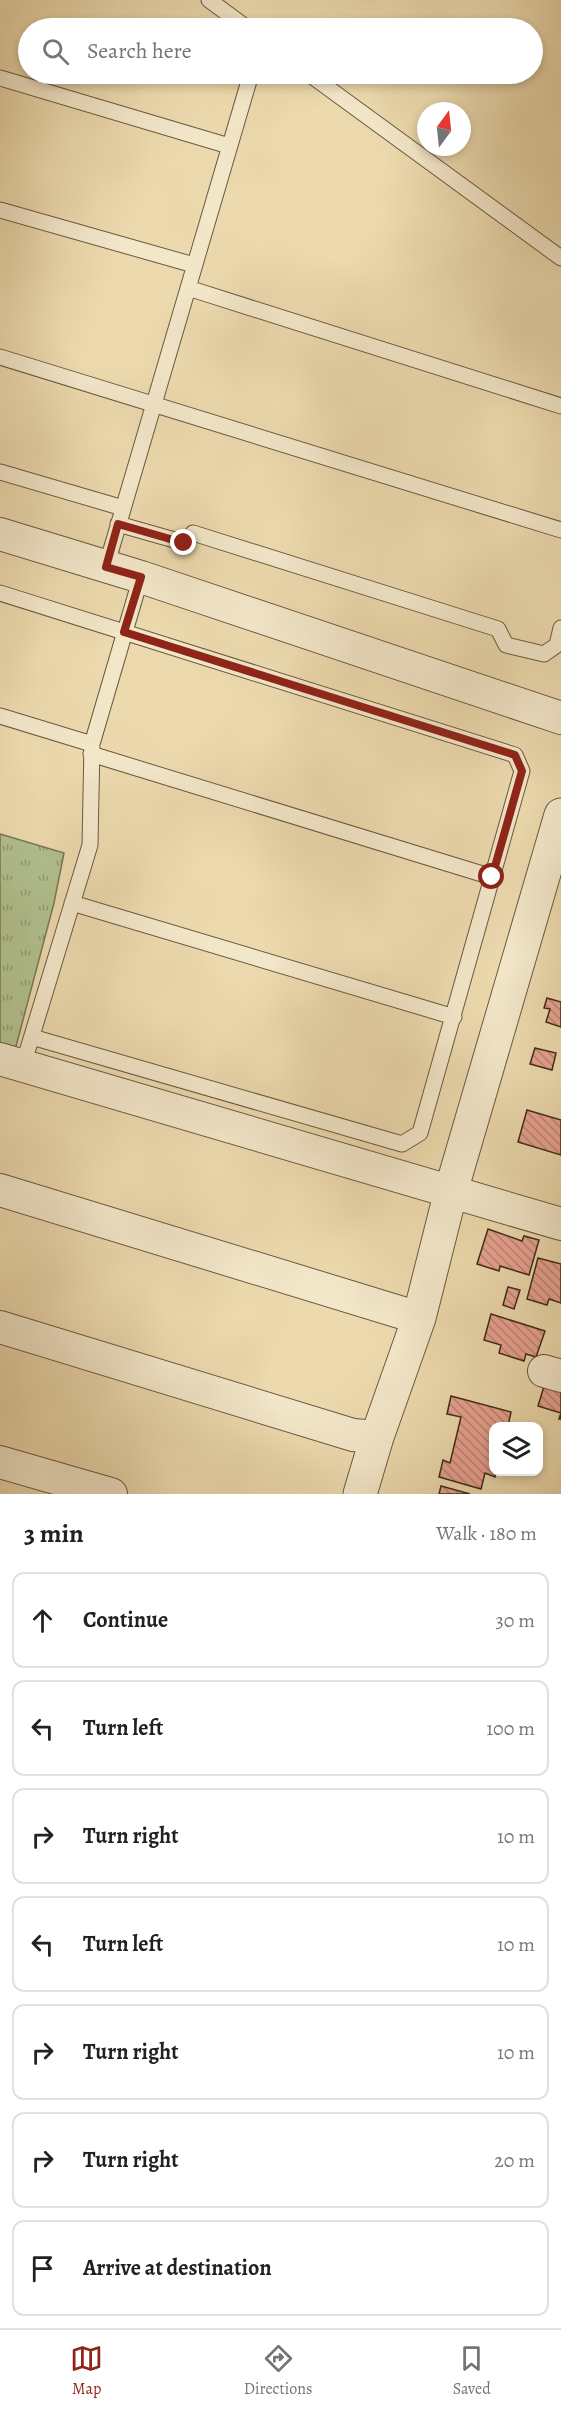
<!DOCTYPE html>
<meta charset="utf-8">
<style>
:root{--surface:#fff;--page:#f2f2f2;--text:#202124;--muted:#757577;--line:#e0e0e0;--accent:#8f2418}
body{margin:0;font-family:Alegreya,serif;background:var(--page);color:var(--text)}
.controls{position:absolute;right:18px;bottom:18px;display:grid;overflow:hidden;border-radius:12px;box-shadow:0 3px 9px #0003}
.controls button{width:54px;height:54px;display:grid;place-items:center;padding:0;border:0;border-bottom:2px solid var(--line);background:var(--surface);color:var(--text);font:30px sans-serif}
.compass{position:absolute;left:417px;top:102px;width:54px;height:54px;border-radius:50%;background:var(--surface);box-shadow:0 3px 9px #0003;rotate:15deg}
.stop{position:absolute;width:18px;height:18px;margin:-14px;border:4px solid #8f2418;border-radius:50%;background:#fff}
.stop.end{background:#8f2418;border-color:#fff;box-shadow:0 2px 6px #0008}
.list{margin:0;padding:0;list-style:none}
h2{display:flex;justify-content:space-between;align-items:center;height:78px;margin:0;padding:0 24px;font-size:26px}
h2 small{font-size:20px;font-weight:400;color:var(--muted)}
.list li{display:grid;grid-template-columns:39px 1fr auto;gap:18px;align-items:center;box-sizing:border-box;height:96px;margin:0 12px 12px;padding:0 12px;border:2px solid var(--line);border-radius:12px}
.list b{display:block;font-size:22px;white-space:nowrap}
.list em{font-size:20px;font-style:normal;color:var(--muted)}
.icon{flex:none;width:33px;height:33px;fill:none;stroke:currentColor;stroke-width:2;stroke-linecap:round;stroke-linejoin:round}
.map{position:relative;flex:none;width:561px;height:1494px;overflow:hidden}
.search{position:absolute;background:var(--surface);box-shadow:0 3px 9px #0003;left:18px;right:18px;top:18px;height:66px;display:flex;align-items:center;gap:15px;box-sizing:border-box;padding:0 21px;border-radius:33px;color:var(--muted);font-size:22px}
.sheet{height:834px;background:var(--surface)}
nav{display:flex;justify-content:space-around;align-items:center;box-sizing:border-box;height:84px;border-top:2px solid var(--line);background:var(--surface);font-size:16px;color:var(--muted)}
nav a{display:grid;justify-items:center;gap:3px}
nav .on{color:var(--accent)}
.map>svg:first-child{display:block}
.park{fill:url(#park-tufts);stroke:#787855;stroke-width:1.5}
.building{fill:url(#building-back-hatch);stroke:#3f2e1b;stroke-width:1.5}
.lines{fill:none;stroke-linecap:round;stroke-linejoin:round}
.service-casing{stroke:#6a5940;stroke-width:17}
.minor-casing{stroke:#6a5940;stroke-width:34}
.tertiary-casing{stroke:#6a5940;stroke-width:35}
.service{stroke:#f3e7ca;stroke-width:15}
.minor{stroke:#f3e7ca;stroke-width:32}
.tertiary{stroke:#f3e7ca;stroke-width:33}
.route{stroke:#8f2418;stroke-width:8}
</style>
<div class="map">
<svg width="561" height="1494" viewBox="0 0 561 1494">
<defs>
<pattern id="park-tufts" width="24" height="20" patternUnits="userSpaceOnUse" patternTransform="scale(1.5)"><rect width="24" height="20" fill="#b1c18f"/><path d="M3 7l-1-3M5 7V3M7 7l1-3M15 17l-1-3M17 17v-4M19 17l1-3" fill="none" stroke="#919d74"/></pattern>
<pattern id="building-back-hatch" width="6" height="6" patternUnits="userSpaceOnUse" patternTransform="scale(1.5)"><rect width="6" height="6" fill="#e8a392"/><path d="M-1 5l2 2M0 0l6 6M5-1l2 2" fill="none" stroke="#bd8576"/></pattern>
</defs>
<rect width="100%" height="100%" fill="#ecdaae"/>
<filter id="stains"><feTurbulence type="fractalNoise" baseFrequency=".00333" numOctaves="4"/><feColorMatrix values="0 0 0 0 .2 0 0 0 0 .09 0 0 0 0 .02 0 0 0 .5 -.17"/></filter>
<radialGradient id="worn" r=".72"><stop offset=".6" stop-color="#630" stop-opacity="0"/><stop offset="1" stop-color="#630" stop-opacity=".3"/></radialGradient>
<path class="park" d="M 0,834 L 64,853 L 54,903 L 15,1050 L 0,1045 Z"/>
<path class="building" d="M 547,998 L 561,1002 L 561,1027 L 546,1022 L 550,1009 L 544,1008 Z
M 535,1048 L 556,1053 L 552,1070 L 530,1064 Z
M 527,1110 L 561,1120 L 561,1155 L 518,1142 Z
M 488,1229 L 522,1241 L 524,1236 L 539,1240 L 529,1275 L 500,1266 L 499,1271 L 477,1264 Z
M 538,1258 L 561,1264 L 561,1303 L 549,1299 L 547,1305 L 527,1299 Z
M 508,1287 L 520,1290 L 514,1309 L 503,1305 Z
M 491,1314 L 545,1331 L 536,1357 L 526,1354 L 524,1361 L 499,1353 L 501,1345 L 484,1340 Z
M 545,1383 L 561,1388 L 561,1419 L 559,1419 L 561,1413 L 538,1406 Z
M 451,1396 L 511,1412 L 508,1426 L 494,1426 L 494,1472 L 496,1472 L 495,1477 L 485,1473 L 481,1489 L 439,1477 L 443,1460 L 450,1463 L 461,1417 L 447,1414 Z
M 441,1486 L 470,1494 L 439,1494 Z"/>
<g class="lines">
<g class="service-casing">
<path id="service" d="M 209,0 L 247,28
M 309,74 L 561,258
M 0,78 L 229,146
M 0,210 L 194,265
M 188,288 L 561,406
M 0,357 L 561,530
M 0,472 L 123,508
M 118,524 L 185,543 L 193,533 L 498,629 L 506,645 L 544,654 L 557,645 L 561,628
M 106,567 L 251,74
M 0,593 L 515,755 L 522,771 L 420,1133 L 402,1144 L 32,1037
M 0,716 L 92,744
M 91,754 L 492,877
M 72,903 L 454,1017
M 23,1065 L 90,845 L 92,744 L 141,577"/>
</g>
<g class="minor-casing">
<path id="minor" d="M 0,534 L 141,577 L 561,718
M 0,1059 L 561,1224
M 0,1190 L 419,1318
M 0,1327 L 353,1435 L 377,1437
M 544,1371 L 561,1376
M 0,1462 L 111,1494"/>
</g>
<g class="tertiary-casing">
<path id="tertiary" d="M 360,1494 L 377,1437 L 419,1318 L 451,1191 L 561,815"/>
</g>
<use href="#service" class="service"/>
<use href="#minor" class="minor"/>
<use href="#tertiary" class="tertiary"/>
</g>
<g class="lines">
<path class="route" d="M 184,543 L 118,524 L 106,567 L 141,577 L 124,632 L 515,755 L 522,771 L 492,877"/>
</g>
<rect width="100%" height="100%" filter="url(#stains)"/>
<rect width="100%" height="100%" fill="url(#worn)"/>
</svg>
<div class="controls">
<button><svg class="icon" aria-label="layers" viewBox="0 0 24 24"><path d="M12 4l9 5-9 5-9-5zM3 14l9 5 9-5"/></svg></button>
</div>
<svg class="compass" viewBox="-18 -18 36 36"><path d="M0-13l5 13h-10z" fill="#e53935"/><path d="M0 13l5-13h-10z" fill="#757577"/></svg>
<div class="stop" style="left:492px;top:877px"></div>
<div class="stop end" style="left:184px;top:543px"></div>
<div class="search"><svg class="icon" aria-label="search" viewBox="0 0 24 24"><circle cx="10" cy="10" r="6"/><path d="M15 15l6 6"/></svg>Search here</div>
</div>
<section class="sheet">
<h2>3 min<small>Walk · 180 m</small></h2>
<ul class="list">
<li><svg class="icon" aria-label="ahead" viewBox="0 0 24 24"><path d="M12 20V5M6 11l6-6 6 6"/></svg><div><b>Continue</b></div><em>30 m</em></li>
<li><svg class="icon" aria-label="left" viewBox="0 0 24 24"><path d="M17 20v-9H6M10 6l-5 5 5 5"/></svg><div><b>Turn left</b></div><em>100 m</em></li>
<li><svg class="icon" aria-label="right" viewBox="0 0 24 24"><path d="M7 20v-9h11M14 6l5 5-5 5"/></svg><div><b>Turn right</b></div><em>10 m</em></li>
<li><svg class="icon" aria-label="left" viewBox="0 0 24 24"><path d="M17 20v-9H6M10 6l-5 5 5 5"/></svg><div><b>Turn left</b></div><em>10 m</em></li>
<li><svg class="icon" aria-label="right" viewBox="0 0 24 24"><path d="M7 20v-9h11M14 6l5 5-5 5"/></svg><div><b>Turn right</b></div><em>10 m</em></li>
<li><svg class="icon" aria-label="right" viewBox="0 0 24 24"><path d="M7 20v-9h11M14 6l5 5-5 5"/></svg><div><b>Turn right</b></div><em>20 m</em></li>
<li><svg class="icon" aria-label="arrive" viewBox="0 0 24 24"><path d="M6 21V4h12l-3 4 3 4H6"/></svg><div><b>Arrive at destination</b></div></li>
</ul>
</section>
<nav>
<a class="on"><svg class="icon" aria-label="map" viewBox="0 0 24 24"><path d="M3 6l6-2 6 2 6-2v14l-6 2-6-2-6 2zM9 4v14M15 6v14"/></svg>Map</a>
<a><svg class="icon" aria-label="directions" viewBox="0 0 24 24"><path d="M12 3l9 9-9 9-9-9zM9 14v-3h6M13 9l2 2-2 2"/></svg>Directions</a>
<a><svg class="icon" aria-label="saved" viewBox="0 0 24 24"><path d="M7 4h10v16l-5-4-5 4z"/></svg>Saved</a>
</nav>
